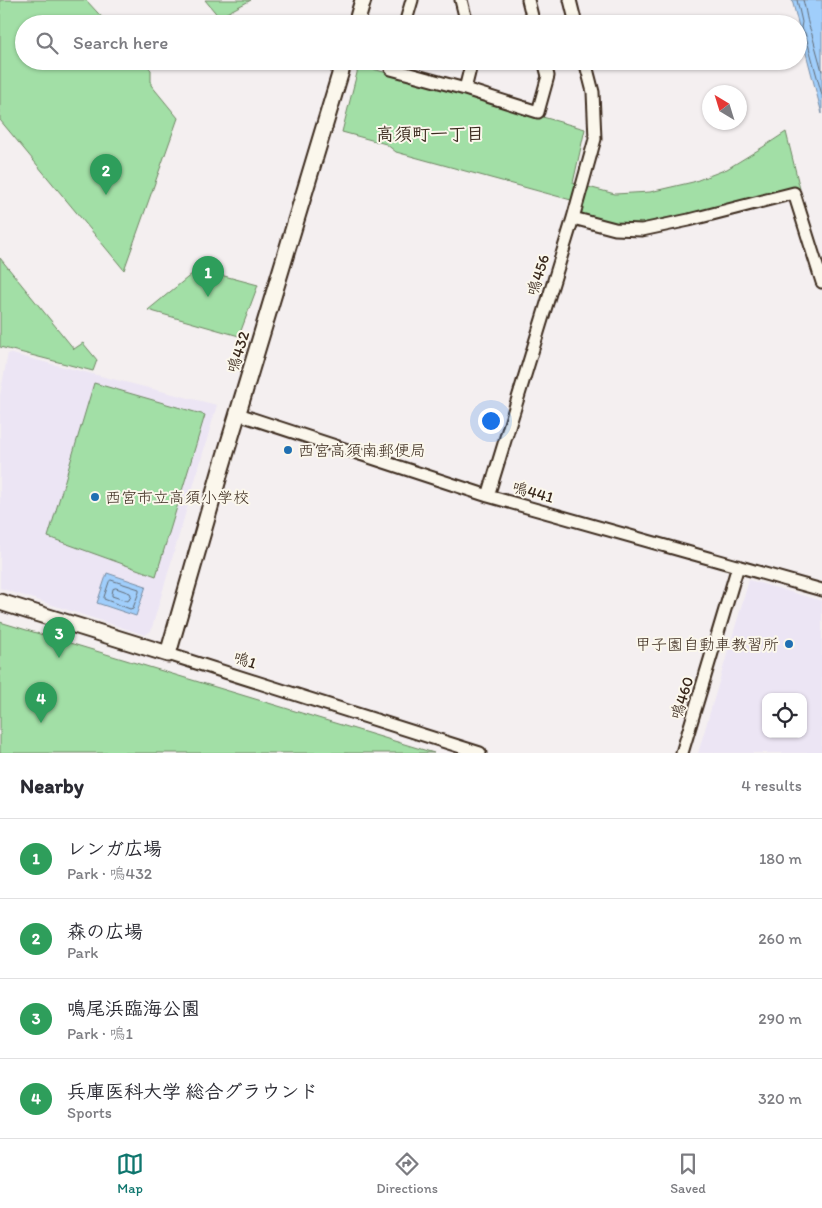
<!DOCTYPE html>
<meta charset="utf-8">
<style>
:root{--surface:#fff;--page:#f7f7f7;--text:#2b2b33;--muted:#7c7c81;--line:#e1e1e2;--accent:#0f766e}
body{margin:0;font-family:Itim,"Klee One",sans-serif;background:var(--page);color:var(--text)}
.controls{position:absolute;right:15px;bottom:15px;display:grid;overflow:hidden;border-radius:10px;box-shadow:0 1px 4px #0004}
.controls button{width:45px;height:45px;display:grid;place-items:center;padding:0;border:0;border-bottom:1px solid var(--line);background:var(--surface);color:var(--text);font:25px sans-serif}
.compass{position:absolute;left:702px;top:85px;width:45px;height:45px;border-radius:50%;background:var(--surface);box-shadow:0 1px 4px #0004;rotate:322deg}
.you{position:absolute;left:490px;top:420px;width:18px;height:18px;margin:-12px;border:4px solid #fff;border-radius:50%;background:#1a73e8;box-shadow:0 0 0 8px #1a73e833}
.badge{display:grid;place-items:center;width:32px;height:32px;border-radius:50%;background:var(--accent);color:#fff;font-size:16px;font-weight:700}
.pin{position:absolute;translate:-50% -41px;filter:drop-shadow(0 1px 2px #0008)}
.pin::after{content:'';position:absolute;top:26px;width:18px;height:15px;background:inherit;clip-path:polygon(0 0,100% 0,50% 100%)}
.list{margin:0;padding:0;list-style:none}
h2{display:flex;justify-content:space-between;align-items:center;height:65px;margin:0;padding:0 20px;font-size:21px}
h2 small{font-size:16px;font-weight:400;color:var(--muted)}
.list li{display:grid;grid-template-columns:32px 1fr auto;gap:15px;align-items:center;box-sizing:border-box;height:80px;padding:0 20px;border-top:1px solid var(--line)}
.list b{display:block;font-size:19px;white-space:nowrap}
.list p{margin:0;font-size:16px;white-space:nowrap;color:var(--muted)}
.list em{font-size:16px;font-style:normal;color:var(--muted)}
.icon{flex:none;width:28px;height:28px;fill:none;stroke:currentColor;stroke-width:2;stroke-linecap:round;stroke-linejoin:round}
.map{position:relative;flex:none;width:822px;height:753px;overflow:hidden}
.search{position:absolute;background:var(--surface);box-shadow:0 1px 4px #0004;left:15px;right:15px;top:15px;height:55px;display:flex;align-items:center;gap:12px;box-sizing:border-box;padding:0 18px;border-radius:28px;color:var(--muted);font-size:19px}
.sheet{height:385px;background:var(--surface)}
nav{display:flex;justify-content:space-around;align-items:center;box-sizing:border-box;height:70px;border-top:1px solid var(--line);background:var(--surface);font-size:14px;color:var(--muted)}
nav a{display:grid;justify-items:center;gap:2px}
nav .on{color:var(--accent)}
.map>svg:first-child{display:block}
.built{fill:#ece5f4;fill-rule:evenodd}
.green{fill:#a2dfa6;stroke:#6e8462}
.water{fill:#a0cefb;stroke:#788ca3}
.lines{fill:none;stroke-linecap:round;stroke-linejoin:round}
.shore{stroke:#636c76;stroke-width:1}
.minor-casing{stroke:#3b2a1e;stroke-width:15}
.tertiary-casing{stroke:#3b2a1e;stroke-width:19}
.minor{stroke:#fbf7ec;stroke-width:11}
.tertiary{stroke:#fbf7ec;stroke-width:15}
.poi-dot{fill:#1f6fb2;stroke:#fbf7ec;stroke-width:2}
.labels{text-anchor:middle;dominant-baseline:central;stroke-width:4;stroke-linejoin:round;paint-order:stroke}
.street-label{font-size:16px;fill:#3b2a1e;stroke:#fbf7ec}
.poi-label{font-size:16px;fill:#3b2a1e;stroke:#fbf7ec;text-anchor:start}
.neighbourhood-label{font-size:18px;font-weight:bold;fill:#3b2a1e;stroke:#fbf7ec}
</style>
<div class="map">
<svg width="822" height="753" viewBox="0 0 822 753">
<rect width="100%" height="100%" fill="#f4eff0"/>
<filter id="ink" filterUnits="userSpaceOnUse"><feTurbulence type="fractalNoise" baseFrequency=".02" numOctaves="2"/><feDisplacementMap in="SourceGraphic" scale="10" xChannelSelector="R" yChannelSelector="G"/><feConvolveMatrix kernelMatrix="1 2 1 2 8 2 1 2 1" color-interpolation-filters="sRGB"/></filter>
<g filter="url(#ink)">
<path class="built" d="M 8,353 L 217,405 L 151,631 L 145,635 L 0,588 L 0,395 Z
M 749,580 L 822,601 L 822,753 L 698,753 ZM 766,697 L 803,697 L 803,734 L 766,734 Z"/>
<path class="green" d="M 0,0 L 86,0 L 108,24 L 24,24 L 24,61 L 143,61 L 151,70 L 151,85 L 178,118 L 124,270 L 0,120 Z
M 205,0 L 251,0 L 219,17 Z
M 359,65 L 585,129 L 573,183 L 615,194 L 650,192 L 693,182 L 727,169 L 763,147 L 786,132 L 800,189 L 639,226 L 615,226 L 568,212 L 571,200 L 396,152 L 386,144 L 342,132 Z
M 0,258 L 74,349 L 83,343 L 97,360 L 93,371 L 0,347 Z
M 198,269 L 258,285 L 239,336 L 148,310 Z
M 94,383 L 205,415 L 156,576 L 48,537 Z
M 0,622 L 434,753 L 0,753 Z"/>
<path class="water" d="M 792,0 L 822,0 L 822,114 Z
M 107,573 L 146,586 L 136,616 L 97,603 Z"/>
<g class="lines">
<path class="shore" d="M 797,0 L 802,22 L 801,28 L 805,33 L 822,95
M 803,0 C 806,9 807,24 811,31 L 822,71
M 111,580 L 139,589 L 139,592 L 133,608 L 130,609 L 104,599 L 104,597 L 109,582 Z
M 116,588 L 130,593 L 131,595 L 129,600 L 127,601 L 112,596 L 112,594 L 113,589 Z"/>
<g class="minor-casing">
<path id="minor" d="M 461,0 L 467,24
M 528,0 L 534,24
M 570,0 L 576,24
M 405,24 L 412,0
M 393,61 L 391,69 L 465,89 L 538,112 L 548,76 L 544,61
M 465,89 L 472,61
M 573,218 L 615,229 L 642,230 L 689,220 L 794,193 L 822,282
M 238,414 L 488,496 L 822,590
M 488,496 L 573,218 L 595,139 L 593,92 L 585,61
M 168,654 L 480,753
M 682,753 L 738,566"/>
</g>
<g class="tertiary-casing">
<path id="tertiary" d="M 356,24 L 363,0
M 0,602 L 168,654 L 221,469 L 344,61"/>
</g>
<use href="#minor" class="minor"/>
<use href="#tertiary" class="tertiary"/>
</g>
</g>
<g class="poi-dot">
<circle cx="288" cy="450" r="5"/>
<circle cx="95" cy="497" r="5"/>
<circle cx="789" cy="644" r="5"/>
</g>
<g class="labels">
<g class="street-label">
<text transform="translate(538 275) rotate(-73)">鳴456</text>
<text transform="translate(238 352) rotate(-73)">鳴432</text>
<text transform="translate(533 492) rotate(16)">鳴441</text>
<text transform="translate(245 660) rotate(18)">鳴1</text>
<text transform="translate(682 698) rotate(-73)">鳴460</text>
</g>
<g class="poi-label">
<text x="298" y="450">西宮高須南郵便局</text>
<text x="105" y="497">西宮市立高須小学校</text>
<text x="779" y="644" text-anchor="end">甲子園自動車教習所</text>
</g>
<g class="neighbourhood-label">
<text x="430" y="134">高須町一丁目</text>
</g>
</g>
</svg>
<div class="controls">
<button><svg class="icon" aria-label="locate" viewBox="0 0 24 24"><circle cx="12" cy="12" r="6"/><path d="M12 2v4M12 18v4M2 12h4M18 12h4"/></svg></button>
</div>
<svg class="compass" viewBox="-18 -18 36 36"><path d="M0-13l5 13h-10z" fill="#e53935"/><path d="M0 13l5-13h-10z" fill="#7c7c81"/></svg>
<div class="you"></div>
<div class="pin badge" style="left:208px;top:297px;background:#2e9e5b">1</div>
<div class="pin badge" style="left:106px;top:195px;background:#2e9e5b">2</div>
<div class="pin badge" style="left:59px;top:658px;background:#2e9e5b">3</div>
<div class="pin badge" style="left:41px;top:723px;background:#2e9e5b">4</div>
<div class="search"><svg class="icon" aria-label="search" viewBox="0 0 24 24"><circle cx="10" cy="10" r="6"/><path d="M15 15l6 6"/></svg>Search here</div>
</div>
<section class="sheet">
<h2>Nearby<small>4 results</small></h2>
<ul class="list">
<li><span class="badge" style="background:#2e9e5b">1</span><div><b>レンガ広場</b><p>Park · 鳴432</p></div><em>180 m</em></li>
<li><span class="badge" style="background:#2e9e5b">2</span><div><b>森の広場</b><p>Park</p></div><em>260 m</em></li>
<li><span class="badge" style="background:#2e9e5b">3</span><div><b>鳴尾浜臨海公園</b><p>Park · 鳴1</p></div><em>290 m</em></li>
<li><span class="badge" style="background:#2e9e5b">4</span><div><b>兵庫医科大学 総合グラウンド</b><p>Sports</p></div><em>320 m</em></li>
</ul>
</section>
<nav>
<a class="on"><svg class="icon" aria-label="map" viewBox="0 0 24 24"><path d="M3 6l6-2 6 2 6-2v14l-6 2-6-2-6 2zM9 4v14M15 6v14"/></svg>Map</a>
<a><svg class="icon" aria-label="directions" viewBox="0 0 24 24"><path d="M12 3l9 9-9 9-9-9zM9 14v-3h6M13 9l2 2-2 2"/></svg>Directions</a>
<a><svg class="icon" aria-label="saved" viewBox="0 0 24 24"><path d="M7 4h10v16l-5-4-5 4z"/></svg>Saved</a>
</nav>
